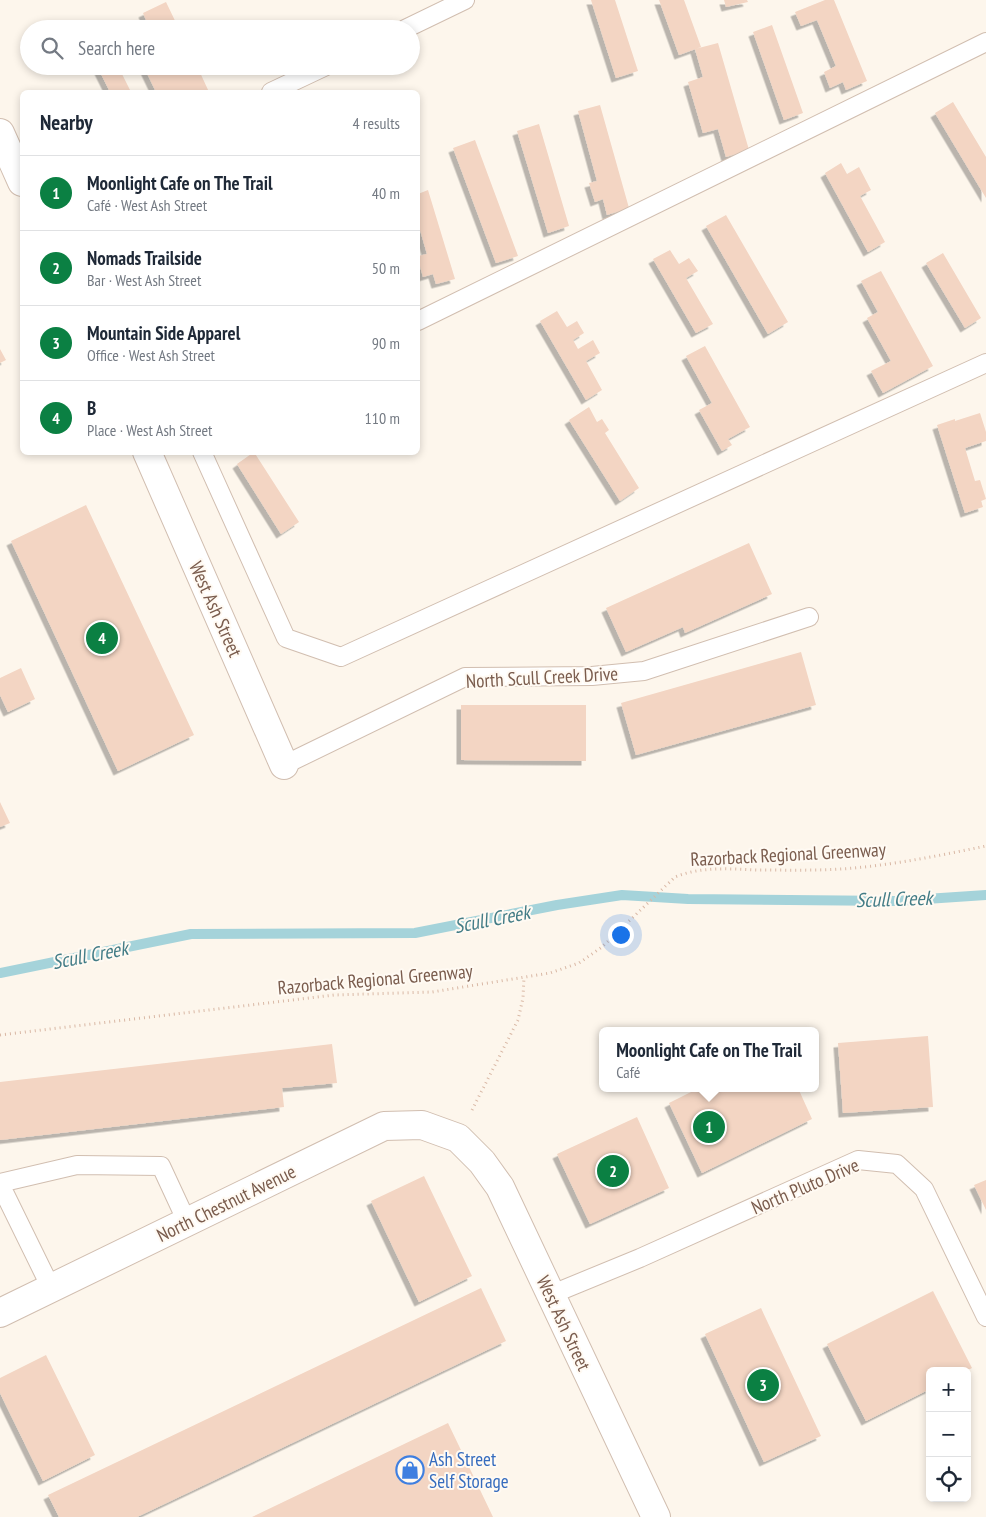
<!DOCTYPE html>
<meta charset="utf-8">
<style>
:root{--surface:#fff;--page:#f2f2f3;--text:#1f2937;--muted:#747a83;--line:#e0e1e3;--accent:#0b8043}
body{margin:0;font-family:"PT Sans Narrow",sans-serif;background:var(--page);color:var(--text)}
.controls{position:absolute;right:15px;bottom:15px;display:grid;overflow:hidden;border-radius:8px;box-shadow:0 2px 8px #0003}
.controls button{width:45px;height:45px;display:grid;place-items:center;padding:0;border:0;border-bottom:1px solid var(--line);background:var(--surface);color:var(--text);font:25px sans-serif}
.you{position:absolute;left:620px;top:934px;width:18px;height:18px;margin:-12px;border:4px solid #fff;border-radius:50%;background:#1a73e8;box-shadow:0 0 0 8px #1a73e833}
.badge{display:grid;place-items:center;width:32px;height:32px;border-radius:50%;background:var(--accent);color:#fff;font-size:16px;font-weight:700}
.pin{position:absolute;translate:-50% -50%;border:2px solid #fff;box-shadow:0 1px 5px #0006}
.popup{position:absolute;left:599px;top:1027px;width:220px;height:65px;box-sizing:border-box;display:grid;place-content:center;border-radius:8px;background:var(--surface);filter:drop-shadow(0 1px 4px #0005);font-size:16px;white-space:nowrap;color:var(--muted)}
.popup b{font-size:19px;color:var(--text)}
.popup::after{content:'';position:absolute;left:50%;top:100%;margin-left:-10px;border:10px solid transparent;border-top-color:var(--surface)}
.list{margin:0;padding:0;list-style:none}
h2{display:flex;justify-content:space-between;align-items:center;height:65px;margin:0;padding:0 20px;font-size:21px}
h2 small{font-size:16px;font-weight:400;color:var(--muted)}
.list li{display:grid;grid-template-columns:32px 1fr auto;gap:15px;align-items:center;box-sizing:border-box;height:75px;padding:0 20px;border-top:1px solid var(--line)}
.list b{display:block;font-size:19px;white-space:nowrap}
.list p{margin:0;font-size:16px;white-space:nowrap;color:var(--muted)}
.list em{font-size:16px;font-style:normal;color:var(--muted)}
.icon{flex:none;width:28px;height:28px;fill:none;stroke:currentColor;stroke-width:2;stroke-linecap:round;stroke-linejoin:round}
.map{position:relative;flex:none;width:986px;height:1517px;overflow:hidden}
.search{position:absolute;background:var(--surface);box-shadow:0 2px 8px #0003;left:20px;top:20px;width:400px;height:55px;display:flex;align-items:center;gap:12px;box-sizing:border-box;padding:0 18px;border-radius:28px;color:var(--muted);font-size:19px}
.panel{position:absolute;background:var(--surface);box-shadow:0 2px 8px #0003;left:20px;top:90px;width:400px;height:365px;border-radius:8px}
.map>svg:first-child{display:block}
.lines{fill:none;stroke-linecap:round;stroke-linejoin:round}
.stream{stroke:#a5d3da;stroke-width:10}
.building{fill:#f3d5c3;filter:url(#shadow)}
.lane-casing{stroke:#d1beb0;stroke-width:20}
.street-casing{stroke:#d1beb0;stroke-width:30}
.path{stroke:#d9b8a5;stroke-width:3;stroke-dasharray:1 4;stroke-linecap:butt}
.lane{stroke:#fff;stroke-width:18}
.street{stroke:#fff;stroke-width:28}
.labels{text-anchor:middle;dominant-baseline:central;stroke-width:4;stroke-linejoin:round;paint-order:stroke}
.street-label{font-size:19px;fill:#7a5c4d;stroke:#fffaf3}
.shop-label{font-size:19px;fill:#366cbe;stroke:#fffaf3;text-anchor:start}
.water-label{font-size:20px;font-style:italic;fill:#437c86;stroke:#fffaf3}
</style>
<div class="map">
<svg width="986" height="1517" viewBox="0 0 986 1517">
<defs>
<filter id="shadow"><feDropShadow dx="-4.5" dy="4.5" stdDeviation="0" flood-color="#0004"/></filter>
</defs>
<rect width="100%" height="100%" fill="#fdf6ec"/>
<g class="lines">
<path class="stream" d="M 0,973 L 191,934 L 415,933 L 557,905 L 622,895 L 688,899 L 896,901 L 986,895"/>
</g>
<path class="building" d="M 591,0 L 615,0 L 638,71 L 616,78 Z
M 659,0 L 684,0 L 701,47 L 679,55 Z
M 724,0 L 747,0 L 748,2 L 726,7 Z
M 825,0 L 834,0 L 867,81 L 846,90 L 843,82 L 830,88 L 824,72 L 836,66 L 817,20 L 801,26 L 795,12 Z
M 166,2 L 179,29 L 150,29 L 143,13 Z
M 772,25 L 803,113 L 784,120 L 753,32 Z
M 718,43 L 749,150 L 726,157 L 718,129 L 703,133 L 688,82 L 703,77 L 695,49 Z
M 97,66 L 118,66 L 131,92 L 110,92 Z
M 147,66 L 197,66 L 209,92 L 156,92 L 144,67 Z
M 953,102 L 986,157 L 986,198 L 935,113 Z
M 600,105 L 629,208 L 607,215 L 603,199 L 595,202 L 589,183 L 597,181 L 578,111 Z
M 539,124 L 569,226 L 548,233 L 517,131 Z
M 475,140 L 518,256 L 496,263 L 453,148 Z
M 841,163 L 847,174 L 859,167 L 871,190 L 860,196 L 885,242 L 868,252 L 825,173 Z
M 428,190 L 455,279 L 436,284 L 433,274 L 423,277 L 418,259 L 418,256 L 427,254 L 418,223 L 418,194 Z
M 726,215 L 788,322 L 768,334 L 706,226 Z
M 670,250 L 679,264 L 689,258 L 698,271 L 686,278 L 713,324 L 696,333 L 653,259 Z
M 943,253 L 981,318 L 965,328 L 926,263 Z
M 881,271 L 933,366 L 883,393 L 871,371 L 891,361 L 867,318 L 878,312 L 861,281 Z
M 557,311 L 567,327 L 577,321 L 584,333 L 573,340 L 578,349 L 593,340 L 600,353 L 586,361 L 602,390 L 586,400 L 540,321 Z
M 705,346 L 750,427 L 728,439 L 732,445 L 722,451 L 699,410 L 712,403 L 686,356 Z
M 0,349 L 6,360 L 0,363 Z
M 589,407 L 597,422 L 602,419 L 609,430 L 605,433 L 639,488 L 620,501 L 569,420 Z
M 980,413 L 986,432 L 986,441 L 965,448 L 975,481 L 980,480 L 986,499 L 981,501 L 983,507 L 965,513 L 937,425 L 955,419 L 955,421 Z
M 254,452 L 299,522 L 281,534 L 237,464 Z
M 86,505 L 194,735 L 118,771 L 11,541 Z
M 749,543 L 772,594 L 685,633 L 683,627 L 626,652 L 606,608 Z
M 801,652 L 816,705 L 636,755 L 621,703 Z
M 21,668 L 35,699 L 8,712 L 0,695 L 0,678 Z
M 461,705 L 586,705 L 586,761 L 461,760 Z
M 0,802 L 10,823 L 0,827 Z
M 928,1036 L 933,1107 L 843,1113 L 838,1043 Z
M 332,1044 L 337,1083 L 282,1088 L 284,1107 L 0,1140 L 0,1082 Z
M 699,1088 L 798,1088 L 812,1119 L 702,1173 L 669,1103 Z
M 637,1117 L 669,1188 L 590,1224 L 557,1154 Z
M 424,1176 L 472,1276 L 419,1302 L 371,1201 Z
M 986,1180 L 986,1210 L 974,1185 Z
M 481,1288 L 506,1341 L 137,1517 L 59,1517 L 48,1495 Z
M 933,1291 L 972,1368 L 966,1371 L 930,1371 L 930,1389 L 866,1421 L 827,1344 Z
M 761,1308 L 821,1436 L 764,1462 L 705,1334 Z
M 46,1355 L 95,1455 L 43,1481 L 0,1393 L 0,1378 Z
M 448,1423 L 493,1517 L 252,1517 Z"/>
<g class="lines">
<g class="lane-casing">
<path id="lane" d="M 405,29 L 465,0
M 271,92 L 326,66
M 418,321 L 986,42
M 202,452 L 286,638 L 341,657 L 986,363
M 284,765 L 465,677 L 592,676 L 644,671 L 809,617
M 0,1183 L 77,1165 L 161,1166 L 187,1222
M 0,1184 L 51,1288
M 550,1295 L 640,1258 L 858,1160 L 897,1164 L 924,1189 L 986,1317"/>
</g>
<g class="street-casing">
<path id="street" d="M 0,133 L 22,182
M 147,452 L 284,765
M 0,1313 L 384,1126 L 422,1125 L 458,1138 L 482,1162 L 500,1187 L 656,1517"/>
</g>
<path class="path" d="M 0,1035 L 334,995 L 432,992 L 550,973 L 579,963 L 602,947 L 675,877 C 702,866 730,869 758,870 C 790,870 822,871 854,868 C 898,864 942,855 986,846
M 472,1110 L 518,1020 L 523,998 L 524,977"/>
<use href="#lane" class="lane"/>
<use href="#street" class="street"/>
</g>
<defs>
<g id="shop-ring" transform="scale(1.4375)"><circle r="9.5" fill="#fffaf3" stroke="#3f7fe0" stroke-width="1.5"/><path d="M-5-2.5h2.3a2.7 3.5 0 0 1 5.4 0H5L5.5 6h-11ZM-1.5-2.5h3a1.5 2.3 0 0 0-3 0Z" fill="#3f7fe0"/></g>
</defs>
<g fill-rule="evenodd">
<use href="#shop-ring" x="410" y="1470"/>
</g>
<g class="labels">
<g class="street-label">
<text transform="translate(216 609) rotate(66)">West Ash Street</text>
<text transform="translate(542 677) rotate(-3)">North Scull Creek Drive</text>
<text transform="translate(788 854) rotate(-3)">Razorback Regional Greenway</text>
<text transform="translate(375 979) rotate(-5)">Razorback Regional Greenway</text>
<text transform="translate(805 1186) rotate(-23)">North Pluto Drive</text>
<text transform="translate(226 1203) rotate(-26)">North Chestnut Avenue</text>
<text transform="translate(564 1323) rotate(65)">West Ash Street</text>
</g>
<g class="shop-label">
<text x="429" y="1459">Ash Street<tspan x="429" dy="22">Self Storage</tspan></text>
</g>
<g class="water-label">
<text transform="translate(894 899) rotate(-2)">Scull Creek</text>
<text transform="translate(492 919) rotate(-11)">Scull Creek</text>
<text transform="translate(90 955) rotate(-11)">Scull Creek</text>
</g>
</g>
</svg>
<div class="controls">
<button>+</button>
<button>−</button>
<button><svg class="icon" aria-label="locate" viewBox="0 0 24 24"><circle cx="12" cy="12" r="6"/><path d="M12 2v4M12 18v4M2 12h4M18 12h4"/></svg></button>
</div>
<div class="you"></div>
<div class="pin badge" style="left:709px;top:1127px">1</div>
<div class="popup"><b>Moonlight Cafe on The Trail</b>Café</div>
<div class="pin badge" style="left:613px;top:1171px">2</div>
<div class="pin badge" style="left:763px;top:1385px">3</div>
<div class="pin badge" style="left:102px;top:638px">4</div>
<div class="search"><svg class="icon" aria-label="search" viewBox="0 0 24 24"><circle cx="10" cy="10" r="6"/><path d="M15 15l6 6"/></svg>Search here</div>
<section class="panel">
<h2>Nearby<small>4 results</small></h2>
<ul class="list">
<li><span class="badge">1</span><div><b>Moonlight Cafe on The Trail</b><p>Café · West Ash Street</p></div><em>40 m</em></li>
<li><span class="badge">2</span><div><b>Nomads Trailside</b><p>Bar · West Ash Street</p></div><em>50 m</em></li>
<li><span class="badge">3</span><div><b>Mountain Side Apparel</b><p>Office · West Ash Street</p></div><em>90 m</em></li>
<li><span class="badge">4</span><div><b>B</b><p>Place · West Ash Street</p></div><em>110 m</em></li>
</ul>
</section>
</div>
